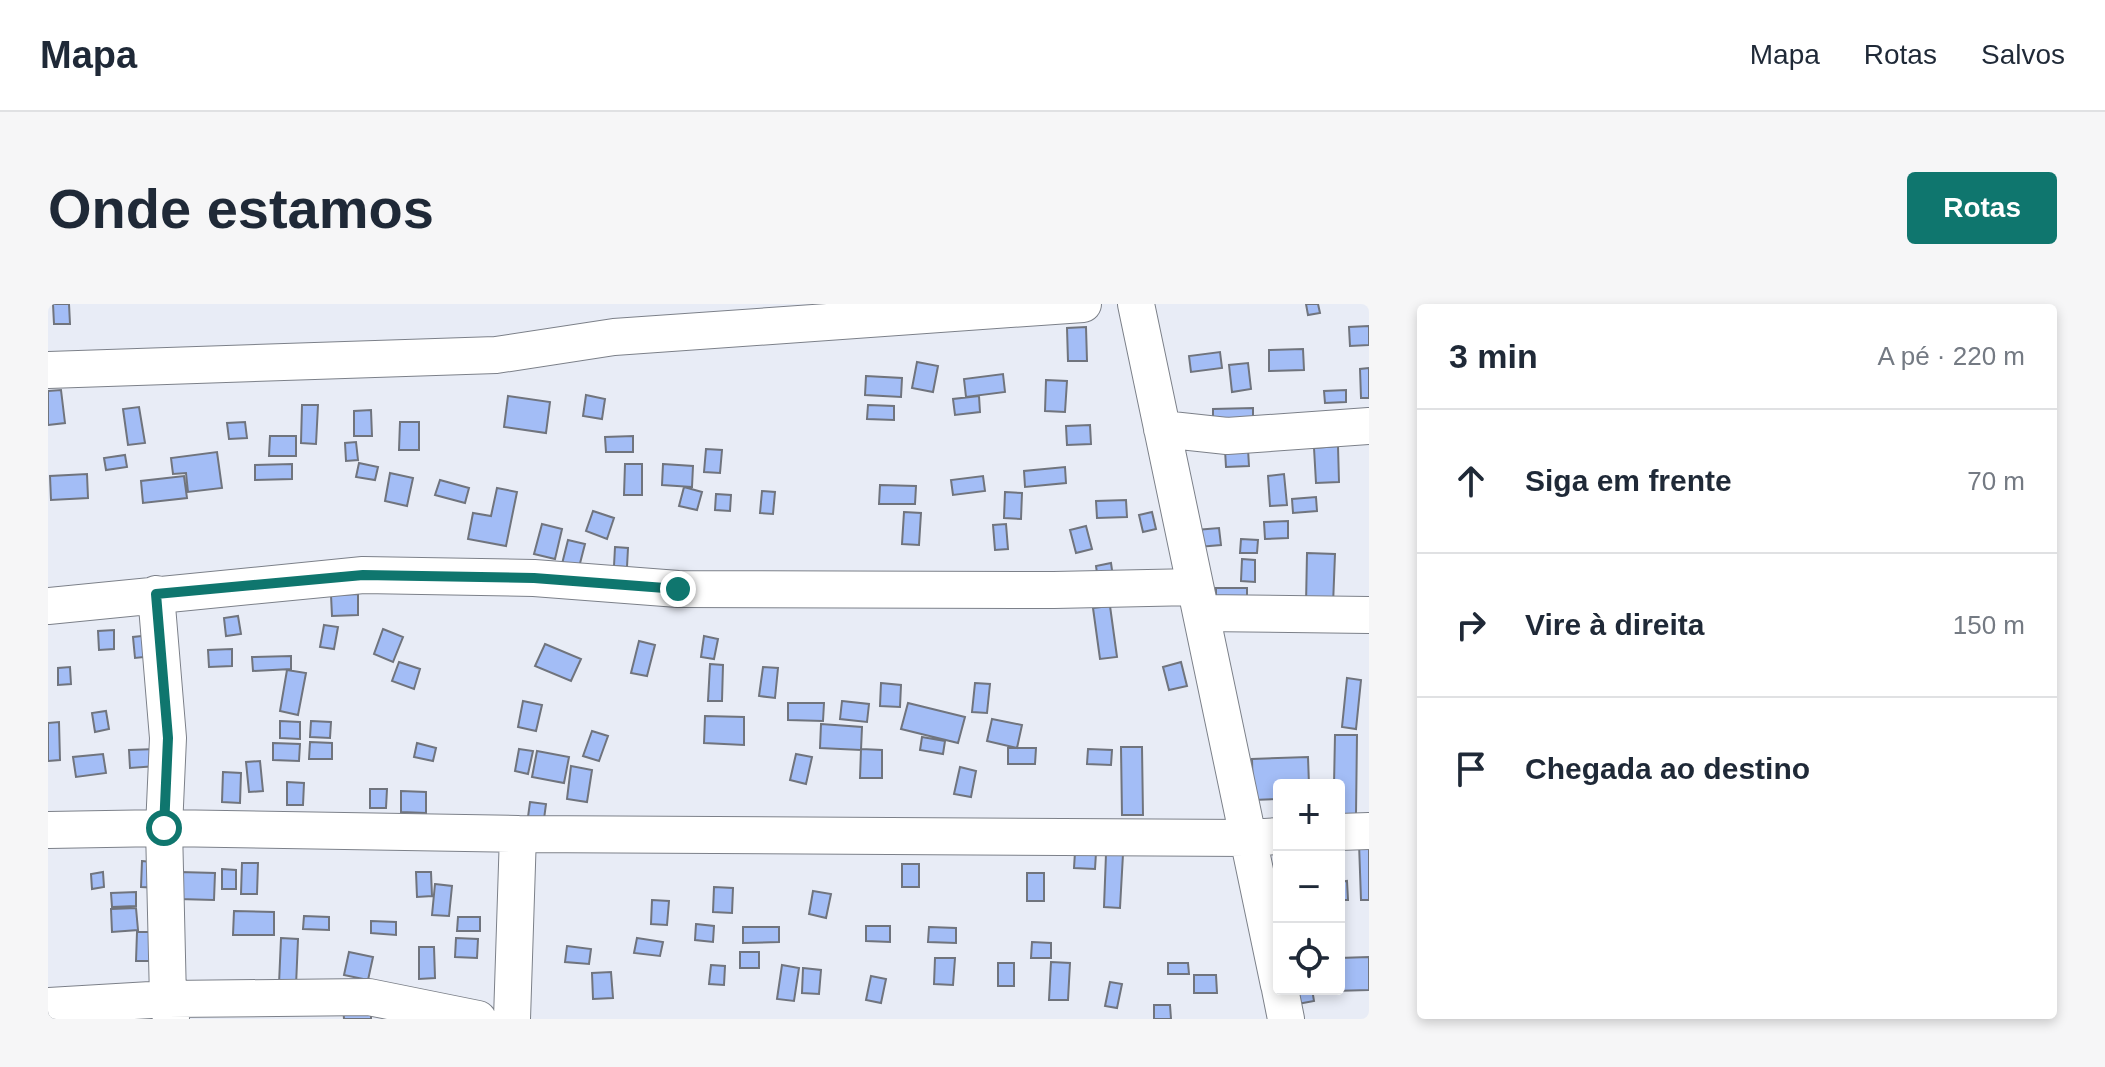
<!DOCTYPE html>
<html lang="pt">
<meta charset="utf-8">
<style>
:root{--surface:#fff;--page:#f6f6f7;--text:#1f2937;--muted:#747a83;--line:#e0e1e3;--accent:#0f766e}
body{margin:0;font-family:Arial,sans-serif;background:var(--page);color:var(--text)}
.controls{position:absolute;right:24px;bottom:24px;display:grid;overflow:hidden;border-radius:8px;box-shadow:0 4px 12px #0003}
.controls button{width:72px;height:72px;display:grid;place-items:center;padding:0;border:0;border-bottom:2px solid var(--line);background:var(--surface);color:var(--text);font:40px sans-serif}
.stop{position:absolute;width:24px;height:24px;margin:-18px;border:6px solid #0f766e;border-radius:50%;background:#fff}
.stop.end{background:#0f766e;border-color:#fff;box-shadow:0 2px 8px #0008}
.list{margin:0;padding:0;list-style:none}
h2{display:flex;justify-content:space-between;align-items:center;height:104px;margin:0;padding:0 32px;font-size:34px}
h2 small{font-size:26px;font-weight:400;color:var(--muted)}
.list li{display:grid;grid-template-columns:52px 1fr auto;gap:24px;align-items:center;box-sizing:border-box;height:144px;padding:0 32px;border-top:2px solid var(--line)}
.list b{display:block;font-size:30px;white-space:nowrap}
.list em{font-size:26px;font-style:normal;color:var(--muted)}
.icon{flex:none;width:44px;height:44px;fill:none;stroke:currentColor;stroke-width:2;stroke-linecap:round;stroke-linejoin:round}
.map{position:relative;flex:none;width:1321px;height:715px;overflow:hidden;border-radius:8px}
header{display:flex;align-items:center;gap:48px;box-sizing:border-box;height:112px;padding:0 40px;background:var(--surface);border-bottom:2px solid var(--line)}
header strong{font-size:38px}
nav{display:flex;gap:44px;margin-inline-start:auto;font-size:28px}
.intro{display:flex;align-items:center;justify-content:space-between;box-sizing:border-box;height:192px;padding:0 48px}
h1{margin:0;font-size:56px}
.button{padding:20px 36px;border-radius:8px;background:var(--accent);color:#fff;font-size:28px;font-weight:700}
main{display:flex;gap:48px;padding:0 48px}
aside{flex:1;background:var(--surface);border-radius:8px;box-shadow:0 4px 12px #0003}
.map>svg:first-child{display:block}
.building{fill:#a3bdf6;stroke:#70747d;stroke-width:2}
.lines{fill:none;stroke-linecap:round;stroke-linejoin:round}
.minor-casing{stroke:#7c8089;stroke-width:38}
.minor{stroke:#fff;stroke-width:36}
.route{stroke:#0f766e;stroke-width:10}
</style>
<header>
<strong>Mapa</strong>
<nav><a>Mapa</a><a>Rotas</a><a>Salvos</a></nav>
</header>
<div class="intro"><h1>Onde estamos</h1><a class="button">Rotas</a></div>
<main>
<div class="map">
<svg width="1321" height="715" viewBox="0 0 1321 715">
<rect width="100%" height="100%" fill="#e8ecf6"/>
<path class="building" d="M 5,0 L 21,0 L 22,20 L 6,20 Z
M 1258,0 L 1270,0 L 1272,9 L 1260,11 Z
M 1321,22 L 1321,41 L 1302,42 L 1301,23 Z
M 1038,23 L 1039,57 L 1020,57 L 1019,24 Z
M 1255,45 L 1256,66 L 1221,67 L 1221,46 Z
M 1172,48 L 1174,64 L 1143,68 L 1141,52 Z
M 869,58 L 890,62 L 885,88 L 864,84 Z
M 1200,59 L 1203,85 L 1184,88 L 1181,61 Z
M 1321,64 L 1321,94 L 1313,94 L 1312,65 Z
M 955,70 L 957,88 L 918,93 L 916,75 Z
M 818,72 L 854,74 L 853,93 L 817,91 Z
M 998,76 L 1019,77 L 1017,108 L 997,107 Z
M 13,86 L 17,119 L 0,121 L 0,87 Z
M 1298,86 L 1298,98 L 1277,99 L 1276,87 Z
M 538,91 L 557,95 L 554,115 L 535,112 Z
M 460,92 L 502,98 L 498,129 L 456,123 Z
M 931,92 L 932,108 L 907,111 L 905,95 Z
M 254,101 L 270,101 L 268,140 L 253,139 Z
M 820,101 L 846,102 L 846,116 L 819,115 Z
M 91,103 L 97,139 L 80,141 L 75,105 Z
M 1205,104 L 1205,125 L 1165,125 L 1165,105 Z
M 323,106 L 324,132 L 306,132 L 306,107 Z
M 197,118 L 199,134 L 181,135 L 179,119 Z
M 352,118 L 371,118 L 371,146 L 351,146 Z
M 1042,121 L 1043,140 L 1019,141 L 1018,122 Z
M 222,132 L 248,132 L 248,152 L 221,152 Z
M 585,132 L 585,148 L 558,148 L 557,133 Z
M 308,138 L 310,156 L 298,157 L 297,139 Z
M 1290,142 L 1291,178 L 1268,179 L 1266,144 Z
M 658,145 L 674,146 L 672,169 L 656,168 Z
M 1200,145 L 1201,162 L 1178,163 L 1177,146 Z
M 169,148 L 174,184 L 140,188 L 138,169 L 125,170 L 123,154 Z
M 77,151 L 79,163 L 58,166 L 56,154 Z
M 311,159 L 330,163 L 327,176 L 308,173 Z
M 244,160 L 244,175 L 207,176 L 207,161 Z
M 577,160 L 594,160 L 594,191 L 576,191 Z
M 615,160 L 645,162 L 644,183 L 614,181 Z
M 1017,163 L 1018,179 L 977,183 L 976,167 Z
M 342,169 L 365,174 L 359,202 L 337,197 Z
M 39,170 L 40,194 L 3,196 L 2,172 Z
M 1236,170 L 1239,201 L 1222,202 L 1220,172 Z
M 136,172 L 139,194 L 95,199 L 93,177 Z
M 935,172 L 937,187 L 905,191 L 903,176 Z
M 392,176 L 421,184 L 417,199 L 387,191 Z
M 832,181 L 868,182 L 867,200 L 831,200 Z
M 636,183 L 654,188 L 649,206 L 631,202 Z
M 449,184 L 469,188 L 458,242 L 420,235 L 425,209 L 443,212 Z
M 714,187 L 727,188 L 725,210 L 712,209 Z
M 957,188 L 974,189 L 973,215 L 956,214 Z
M 668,190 L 683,191 L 682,207 L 667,206 Z
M 1268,193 L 1269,207 L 1245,209 L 1244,195 Z
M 1078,196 L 1079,213 L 1049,214 L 1048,197 Z
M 545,207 L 566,214 L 559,235 L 538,227 Z
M 856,208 L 873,209 L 871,241 L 854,240 Z
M 1104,208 L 1108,225 L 1095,228 L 1091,211 Z
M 1240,217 L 1240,234 L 1217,235 L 1216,218 Z
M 494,220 L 514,225 L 507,255 L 486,250 Z
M 958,220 L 960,245 L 947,246 L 945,221 Z
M 1038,222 L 1044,245 L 1028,249 L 1022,226 Z
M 1171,224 L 1173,241 L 1150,243 L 1148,226 Z
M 1193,235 L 1210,236 L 1209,249 L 1192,249 Z
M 520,236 L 537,240 L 530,267 L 513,264 Z
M 567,243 L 580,244 L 579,263 L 566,262 Z
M 1259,249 L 1287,250 L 1285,301 L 1258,300 Z
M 1194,255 L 1207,256 L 1207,278 L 1193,277 Z
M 1063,259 L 1065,273 L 1050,276 L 1048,262 Z
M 1168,284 L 1199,284 L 1199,300 L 1168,299 Z
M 310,290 L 310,311 L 284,312 L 283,291 Z
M 1062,302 L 1069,353 L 1052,355 L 1045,304 Z
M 190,312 L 193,330 L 178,332 L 176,314 Z
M 276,321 L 290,323 L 286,345 L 272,343 Z
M 335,325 L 355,333 L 345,358 L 326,350 Z
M 66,326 L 66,345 L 51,346 L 50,327 Z
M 103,331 L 105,352 L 87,354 L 85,333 Z
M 656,332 L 670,335 L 666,355 L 653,353 Z
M 591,337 L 607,341 L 599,372 L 583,369 Z
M 497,340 L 533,355 L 523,377 L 487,362 Z
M 184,345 L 184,362 L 161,363 L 160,346 Z
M 243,352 L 243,365 L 205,367 L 204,353 Z
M 351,358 L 372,365 L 366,385 L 344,377 Z
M 1133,358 L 1139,382 L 1121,386 L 1115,363 Z
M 662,360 L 675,361 L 674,397 L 660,397 Z
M 22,363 L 23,380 L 10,381 L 10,364 Z
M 715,363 L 730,364 L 727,394 L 711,392 Z
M 239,366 L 258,369 L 250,411 L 232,407 Z
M 1299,374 L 1313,376 L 1308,425 L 1294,423 Z
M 833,379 L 853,381 L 852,403 L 832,402 Z
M 927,379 L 942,380 L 939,409 L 924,408 Z
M 475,397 L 494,401 L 488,427 L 470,423 Z
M 794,397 L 821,400 L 819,418 L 792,415 Z
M 740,399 L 776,399 L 775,417 L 740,416 Z
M 860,399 L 917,413 L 910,439 L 853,425 Z
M 58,407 L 61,425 L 47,428 L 44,409 Z
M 657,412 L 696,413 L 696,441 L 656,439 Z
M 944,415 L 974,421 L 969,444 L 939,437 Z
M 232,417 L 252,418 L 252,435 L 232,434 Z
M 263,417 L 283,418 L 282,434 L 262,433 Z
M 11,418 L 12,456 L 0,457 L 0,419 Z
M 773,420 L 814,423 L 813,446 L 772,444 Z
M 544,427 L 560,432 L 551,457 L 535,452 Z
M 1287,431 L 1309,431 L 1308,510 L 1291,510 L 1291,481 L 1286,481 Z
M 874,433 L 897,437 L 895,450 L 872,446 Z
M 262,438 L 284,439 L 284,455 L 261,455 Z
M 225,439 L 252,440 L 251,457 L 225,456 Z
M 369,439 L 388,444 L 385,457 L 366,453 Z
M 1073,443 L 1094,443 L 1095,511 L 1074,511 Z
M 960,444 L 988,444 L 987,460 L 960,460 Z
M 108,445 L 109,462 L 82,464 L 81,446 Z
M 471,445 L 485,447 L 480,470 L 467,467 Z
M 813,445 L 834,446 L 834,474 L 812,474 Z
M 1040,445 L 1064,446 L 1063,461 L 1039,460 Z
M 489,447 L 521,453 L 516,479 L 484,473 Z
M 55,450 L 58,469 L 28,473 L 25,453 Z
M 748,450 L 764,453 L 758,480 L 742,476 Z
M 1260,453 L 1261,481 L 1231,481 L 1231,495 L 1205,496 L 1204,455 Z
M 212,457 L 215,487 L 201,488 L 198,458 Z
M 523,462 L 544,466 L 539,498 L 519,495 Z
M 912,463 L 928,467 L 923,493 L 906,490 Z
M 175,468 L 193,469 L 192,499 L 174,498 Z
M 239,478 L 256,479 L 255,501 L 239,501 Z
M 322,485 L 339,485 L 338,504 L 322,504 Z
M 353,487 L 378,488 L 378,509 L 353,508 Z
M 482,498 L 498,500 L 496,515 L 480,513 Z
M 1311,539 L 1321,539 L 1321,596 L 1313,596 Z
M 1027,548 L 1048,549 L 1047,565 L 1026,564 Z
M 1058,550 L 1075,550 L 1072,604 L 1056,603 Z
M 94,557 L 113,559 L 112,584 L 93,583 Z
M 194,559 L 210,559 L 209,590 L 193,590 Z
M 854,560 L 871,560 L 871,583 L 854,583 Z
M 174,565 L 188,566 L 188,585 L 174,585 Z
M 55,568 L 56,583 L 44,585 L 43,570 Z
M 132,568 L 167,569 L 166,596 L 131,595 Z
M 368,568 L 383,568 L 384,592 L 369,593 Z
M 979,569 L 996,569 L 996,597 L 979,597 Z
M 1299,577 L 1300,596 L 1291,596 L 1291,578 Z
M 387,580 L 404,582 L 401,612 L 384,611 Z
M 666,583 L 685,584 L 684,609 L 665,608 Z
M 765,587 L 783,590 L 778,614 L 761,610 Z
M 88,588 L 88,602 L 64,603 L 63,589 Z
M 604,596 L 621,597 L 619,621 L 603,620 Z
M 88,604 L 90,626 L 64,628 L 63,605 Z
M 186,607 L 226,608 L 226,631 L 185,631 Z
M 256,612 L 281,613 L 281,626 L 255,625 Z
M 410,613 L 432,613 L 432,627 L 409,627 Z
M 323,617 L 348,618 L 348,631 L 323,629 Z
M 648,620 L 666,622 L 665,638 L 647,636 Z
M 818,622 L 842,622 L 842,638 L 818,637 Z
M 695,623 L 731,623 L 731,638 L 695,639 Z
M 881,623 L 908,624 L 908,639 L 880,638 Z
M 89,628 L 108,628 L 107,657 L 88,657 Z
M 233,634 L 250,635 L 248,682 L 231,680 Z
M 408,634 L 430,635 L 429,654 L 407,653 Z
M 589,634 L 615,638 L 612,652 L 586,649 Z
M 984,638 L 1003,639 L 1003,654 L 983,654 Z
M 519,642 L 543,645 L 541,660 L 517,658 Z
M 371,643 L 386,643 L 387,674 L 371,675 Z
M 301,648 L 325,653 L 320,676 L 296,671 Z
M 692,648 L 711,648 L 711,664 L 692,664 Z
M 1321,653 L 1321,686 L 1285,687 L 1291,685 L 1291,654 Z
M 887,654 L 907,654 L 905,681 L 886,680 Z
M 1003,658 L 1022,659 L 1020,696 L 1001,696 Z
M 950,659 L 966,659 L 966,682 L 950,682 Z
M 1120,659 L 1140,659 L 1141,670 L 1120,670 Z
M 663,661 L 677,662 L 676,681 L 661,680 Z
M 734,661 L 751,664 L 746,697 L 729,695 Z
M 755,664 L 773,666 L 771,690 L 754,689 Z
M 563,668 L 565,694 L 545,695 L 544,669 Z
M 1146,671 L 1168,671 L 1169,689 L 1146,689 Z
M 823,672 L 838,675 L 833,699 L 818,696 Z
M 1062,678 L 1074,680 L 1069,704 L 1057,702 Z
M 1241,685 L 1264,685 L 1266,697 L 1244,701 Z
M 323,701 L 323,715 L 296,715 L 295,702 Z
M 1106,701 L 1122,701 L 1123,715 L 1106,715 Z"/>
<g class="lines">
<g class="minor-casing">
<path id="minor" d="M 1088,0 L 1231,681
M 0,66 L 448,51 L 566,33 L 1035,0
M 1114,125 L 1179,132 L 1321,122
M 108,290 L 120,434 L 116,524 L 120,695 L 123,715
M 0,302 L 315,271 L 486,274 L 630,285 L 1006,286 L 1147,283
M 1153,309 L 1321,311
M 0,526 L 116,524 L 470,530 L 1200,534 L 1231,532
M 1291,528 L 1321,527
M 1232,685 L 1238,715
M 0,702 L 120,695 L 321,693 L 430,715
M 464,715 L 470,530"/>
</g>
<use href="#minor" class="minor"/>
</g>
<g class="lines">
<path class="route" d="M 116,524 L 120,434 L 108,290 L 315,271 L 486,274 L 630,285"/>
</g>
</svg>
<div class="controls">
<button>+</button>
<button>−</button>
<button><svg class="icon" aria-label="locate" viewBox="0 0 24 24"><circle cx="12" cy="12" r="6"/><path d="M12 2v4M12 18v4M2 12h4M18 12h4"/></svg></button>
</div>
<div class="stop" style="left:116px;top:524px"></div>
<div class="stop end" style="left:630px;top:285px"></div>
</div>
<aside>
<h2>3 min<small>A pé · 220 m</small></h2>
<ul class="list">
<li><svg class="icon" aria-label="ahead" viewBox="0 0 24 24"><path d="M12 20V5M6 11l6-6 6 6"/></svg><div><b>Siga em frente</b></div><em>70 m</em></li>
<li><svg class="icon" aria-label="right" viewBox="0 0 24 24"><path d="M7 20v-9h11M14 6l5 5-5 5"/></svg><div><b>Vire à direita</b></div><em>150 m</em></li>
<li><svg class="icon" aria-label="arrive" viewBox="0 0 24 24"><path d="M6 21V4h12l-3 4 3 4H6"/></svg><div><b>Chegada ao destino</b></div></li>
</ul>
</aside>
</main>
